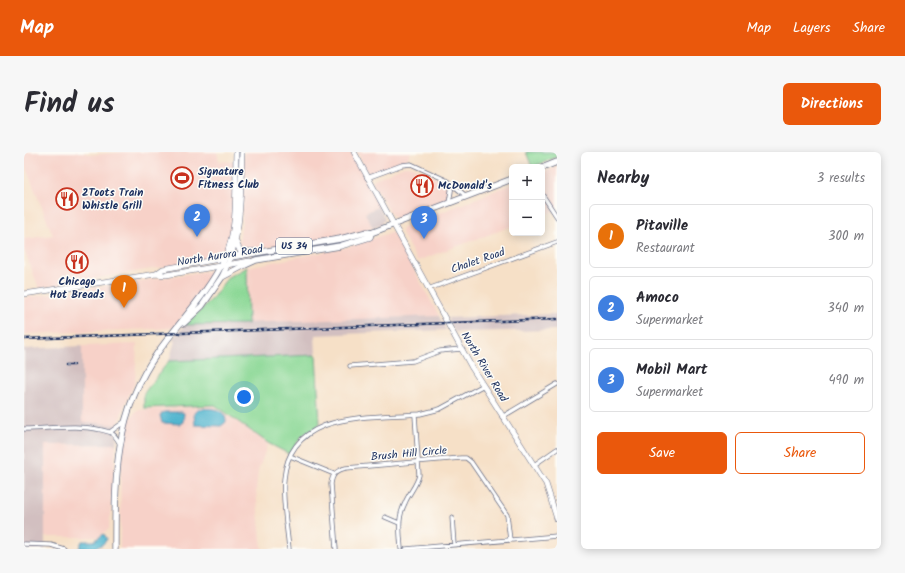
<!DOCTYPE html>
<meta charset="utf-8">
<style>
:root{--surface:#fff;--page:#f7f7f7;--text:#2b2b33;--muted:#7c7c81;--line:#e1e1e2;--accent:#ea580c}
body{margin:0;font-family:Kalam,sans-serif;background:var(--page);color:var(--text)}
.controls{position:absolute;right:12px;top:12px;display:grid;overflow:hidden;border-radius:6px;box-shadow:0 2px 10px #0003}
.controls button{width:36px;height:36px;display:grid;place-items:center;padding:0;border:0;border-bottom:1px solid var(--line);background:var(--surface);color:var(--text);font:20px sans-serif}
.you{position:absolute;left:220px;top:245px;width:14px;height:14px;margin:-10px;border:3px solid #fff;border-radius:50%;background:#1a73e8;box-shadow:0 0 0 6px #1a73e833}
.badge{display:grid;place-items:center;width:26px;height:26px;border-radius:50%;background:var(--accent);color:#fff;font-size:13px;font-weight:700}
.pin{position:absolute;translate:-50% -33px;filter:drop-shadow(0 1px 2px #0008)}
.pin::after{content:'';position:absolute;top:21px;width:14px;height:12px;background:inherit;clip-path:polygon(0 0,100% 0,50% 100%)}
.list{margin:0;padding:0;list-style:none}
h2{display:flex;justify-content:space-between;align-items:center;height:52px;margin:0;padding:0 16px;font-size:17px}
h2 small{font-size:13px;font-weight:400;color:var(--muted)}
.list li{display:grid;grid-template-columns:26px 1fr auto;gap:12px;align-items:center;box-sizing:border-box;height:64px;margin:0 8px 8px;padding:0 8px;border:1px solid var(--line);border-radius:6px}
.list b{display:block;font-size:15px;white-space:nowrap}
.list p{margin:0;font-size:13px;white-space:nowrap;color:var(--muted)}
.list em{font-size:13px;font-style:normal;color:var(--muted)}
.actions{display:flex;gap:8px;padding:12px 16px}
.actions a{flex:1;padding:9px 0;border:1px solid var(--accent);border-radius:6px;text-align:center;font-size:14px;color:var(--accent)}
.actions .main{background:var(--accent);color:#fff}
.map{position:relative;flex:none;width:533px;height:397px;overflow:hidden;border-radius:6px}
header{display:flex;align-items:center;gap:24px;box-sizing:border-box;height:56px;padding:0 20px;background:var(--accent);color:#fff}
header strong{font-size:19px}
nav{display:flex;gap:22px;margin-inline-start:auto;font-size:14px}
.intro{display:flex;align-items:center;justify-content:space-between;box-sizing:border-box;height:96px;padding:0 24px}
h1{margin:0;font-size:28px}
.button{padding:10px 18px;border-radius:6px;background:var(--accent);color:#fff;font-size:14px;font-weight:700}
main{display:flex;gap:24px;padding:0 24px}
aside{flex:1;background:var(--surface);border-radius:6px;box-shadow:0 2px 10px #0003}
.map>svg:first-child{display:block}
.built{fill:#f7d1c8}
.industrial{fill:#d2bfc0}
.green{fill:#8cd896;stroke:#54847a}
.water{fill:#4fb4ce;stroke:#357296}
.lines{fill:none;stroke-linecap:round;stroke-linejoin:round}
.street-casing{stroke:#686d83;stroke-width:5}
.secondary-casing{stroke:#686d83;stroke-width:6}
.primary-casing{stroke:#686d83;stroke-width:7}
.street{stroke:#fff;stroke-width:3.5}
.secondary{stroke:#fff;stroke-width:5}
.primary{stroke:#fff;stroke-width:5.5}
.rail-casing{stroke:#1b2f5e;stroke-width:2.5}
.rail{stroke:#fdfcf7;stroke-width:1;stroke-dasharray:3;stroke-linecap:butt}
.labels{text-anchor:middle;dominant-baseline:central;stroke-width:3;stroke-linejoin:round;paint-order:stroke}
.shield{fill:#fdfcf7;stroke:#5f6c8c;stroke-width:1}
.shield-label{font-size:10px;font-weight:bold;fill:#1b2f5e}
.poi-label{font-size:11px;font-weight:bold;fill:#1b2f5e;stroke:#fdfcf7;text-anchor:start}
.street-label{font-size:11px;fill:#1b2f5e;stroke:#fdfcf7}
</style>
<header>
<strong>Map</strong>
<nav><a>Map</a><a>Layers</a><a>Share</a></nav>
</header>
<div class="intro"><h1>Find us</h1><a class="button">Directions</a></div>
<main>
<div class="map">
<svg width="533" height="397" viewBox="0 0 533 397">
<rect width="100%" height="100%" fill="#fdfcf7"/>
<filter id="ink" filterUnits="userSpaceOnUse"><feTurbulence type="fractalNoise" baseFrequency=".025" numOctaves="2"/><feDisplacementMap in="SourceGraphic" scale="8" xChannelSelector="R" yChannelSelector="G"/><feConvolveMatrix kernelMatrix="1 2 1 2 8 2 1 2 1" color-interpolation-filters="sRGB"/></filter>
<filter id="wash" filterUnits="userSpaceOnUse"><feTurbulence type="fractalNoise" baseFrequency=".012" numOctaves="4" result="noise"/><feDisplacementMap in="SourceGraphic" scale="16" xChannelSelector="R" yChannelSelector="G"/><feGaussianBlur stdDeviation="0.9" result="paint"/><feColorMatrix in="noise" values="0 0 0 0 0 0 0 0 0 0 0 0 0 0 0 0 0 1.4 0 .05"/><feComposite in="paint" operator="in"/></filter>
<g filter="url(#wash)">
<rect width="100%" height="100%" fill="#f6e0c7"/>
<path class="built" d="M 0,0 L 57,0 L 68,3 L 99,0 L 193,0 L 195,9 L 210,10 L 208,65 L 206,82 L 200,103 L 198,105 L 15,136 L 0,98 L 0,87 L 29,83 L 0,11 Z
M 220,0 L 327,0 L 355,54 L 341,61 L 349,76 L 333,81 L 300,87 L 219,99 L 215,92 L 218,69 Z
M 333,0 L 387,0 L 383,7 L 345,23 Z
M 380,14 L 386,14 L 421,30 L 426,37 L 424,46 L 376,66 L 369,65 L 349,31 L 349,28 Z
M 533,15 L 533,58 L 518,63 L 518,21 Z
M 488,32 L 488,74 L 393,109 L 377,80 L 378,76 Z
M 368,80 L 371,83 L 415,164 L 224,172 L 223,115 L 321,96 Z
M 184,119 L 189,123 L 150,176 L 0,182 L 0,146 Z
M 113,192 L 111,230 L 100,254 L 94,273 L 58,271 L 58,194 Z
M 190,254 L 244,291 L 234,319 L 232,339 L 238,397 L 96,397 L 97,308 L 103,271 L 113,258 Z
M 92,292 L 85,377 L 74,385 L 21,385 L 21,293 Z"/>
<path class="industrial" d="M 355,54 L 361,67 L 357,73 L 349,76 L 341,61 Z
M 533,162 L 533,178 L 431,180 L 423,166 Z
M 415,164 L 422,178 L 291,183 L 292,203 L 145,209 L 151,189 L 148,188 L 161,173 Z
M 58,194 L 58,270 L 94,273 L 92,292 L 21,293 L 21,397 L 0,397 L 0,197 Z"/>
<path class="green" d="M 502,0 L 533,0 L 533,5 L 508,15 Z
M 223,115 L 224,172 L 161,173 L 187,148 L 204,125 Z
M 292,203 L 296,272 L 279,283 L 265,302 L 244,291 L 191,253 L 120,256 L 120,241 L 145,209 Z"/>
<path class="water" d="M 174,257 C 184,256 202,255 202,270 L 197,274 L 171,273 L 170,261 Z
M 140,260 L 157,260 L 160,261 L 159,270 L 156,272 L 138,271 L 136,263 Z
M 80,382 L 83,387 C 78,397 65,397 55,396 L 58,389 L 70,389 Z"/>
</g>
<g filter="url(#ink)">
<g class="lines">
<g class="street-casing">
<path id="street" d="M 343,26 L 378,13 L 387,12 L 424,29 L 442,44
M 518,42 L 533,65
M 425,51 L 428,33
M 404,137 L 533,90
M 326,214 L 389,209 L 416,199 L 437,197
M 478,265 L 533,232
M 0,277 C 27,277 59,271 85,280 C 91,282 93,287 96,292
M 86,280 L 100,270
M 266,304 L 310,322
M 510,313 L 533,297
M 361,365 L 375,371
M 428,365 L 430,393
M 0,392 L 27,393 L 40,397
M 265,397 C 263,374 258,349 260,327 C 266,258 346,266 396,262 L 416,257 L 458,234
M 312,397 L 307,332 C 308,322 313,318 322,316 L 437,306 L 442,306 L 447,310 L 483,363 L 486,388
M 377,397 C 376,381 373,366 381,351 C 385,341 393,333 395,323 L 391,263
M 382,397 L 533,384"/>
</g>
<g class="secondary-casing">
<path id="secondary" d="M 330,0 L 448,216 L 522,332 L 533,367
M 212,90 L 216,99 L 229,99
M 132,122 L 139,117 L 201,106 C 215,74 211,34 212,0
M 198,125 C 219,84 216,45 218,0
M 0,142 L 132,122 L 142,123 L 226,109"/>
</g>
<g class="primary-casing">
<path id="primary" d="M 518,16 L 533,10
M 160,171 L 178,154 L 198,125 L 221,113 L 232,108 L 316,94 L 346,85 L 347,81
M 91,397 C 91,325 90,261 134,200 C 157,168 184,141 201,106 L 316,87 L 343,80 L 347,81 L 488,27"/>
</g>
<use href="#street" class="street"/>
<use href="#secondary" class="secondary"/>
<use href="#primary" class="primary"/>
<g class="rail-casing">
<path id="rail" d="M 0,187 L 533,167
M 42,213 L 50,213"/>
</g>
<use href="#rail" class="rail"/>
</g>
</g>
<defs>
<g id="stadium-ring" transform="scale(1.15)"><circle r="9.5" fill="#fdfcf7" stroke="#c8321e" stroke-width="1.5"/><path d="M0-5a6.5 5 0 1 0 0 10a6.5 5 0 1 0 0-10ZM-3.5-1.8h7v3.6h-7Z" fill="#c8321e"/></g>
<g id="restaurant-ring" transform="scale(1.15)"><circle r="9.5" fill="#fdfcf7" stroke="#c8321e" stroke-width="1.5"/><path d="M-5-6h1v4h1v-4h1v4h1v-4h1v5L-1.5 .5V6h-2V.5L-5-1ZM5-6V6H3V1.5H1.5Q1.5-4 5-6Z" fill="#c8321e"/></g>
</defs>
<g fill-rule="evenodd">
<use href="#stadium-ring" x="158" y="26"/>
<use href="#restaurant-ring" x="398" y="34"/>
<use href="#restaurant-ring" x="43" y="47"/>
<use href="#restaurant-ring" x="53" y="110"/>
</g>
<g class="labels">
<rect class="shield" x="252" y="86" width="36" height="16" rx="3"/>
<g class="shield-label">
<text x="270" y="94">US 34</text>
</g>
<g class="poi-label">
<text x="174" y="20">Signature<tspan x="174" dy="13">Fitness Club</tspan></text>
<text x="414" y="34">McDonald's</text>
<text x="58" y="41">2Toots Train<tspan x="58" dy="13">Whistle Grill</tspan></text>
<text x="53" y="130" text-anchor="middle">Chicago<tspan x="53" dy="13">Hot Breads</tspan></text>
</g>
<g class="street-label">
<text transform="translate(196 104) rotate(-9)">North Aurora Road</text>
<text transform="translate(454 109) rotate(-19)">Chalet Road</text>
<text transform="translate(460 215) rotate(59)">North River Road</text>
<text transform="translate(385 302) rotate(-5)">Brush Hill Circle</text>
</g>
</g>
</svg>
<div class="controls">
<button>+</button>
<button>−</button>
</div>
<div class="you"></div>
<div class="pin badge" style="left:100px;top:156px;background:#e8710a">1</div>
<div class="pin badge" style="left:173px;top:85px;background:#3f7fe0">2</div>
<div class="pin badge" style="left:400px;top:87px;background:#3f7fe0">3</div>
</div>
<aside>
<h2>Nearby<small>3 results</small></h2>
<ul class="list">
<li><span class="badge" style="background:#e8710a">1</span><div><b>Pitaville</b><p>Restaurant</p></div><em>300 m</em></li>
<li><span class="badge" style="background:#3f7fe0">2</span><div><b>Amoco</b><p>Supermarket</p></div><em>340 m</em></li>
<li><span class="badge" style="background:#3f7fe0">3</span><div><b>Mobil Mart</b><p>Supermarket</p></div><em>490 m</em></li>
</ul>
<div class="actions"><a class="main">Save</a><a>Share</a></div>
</aside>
</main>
